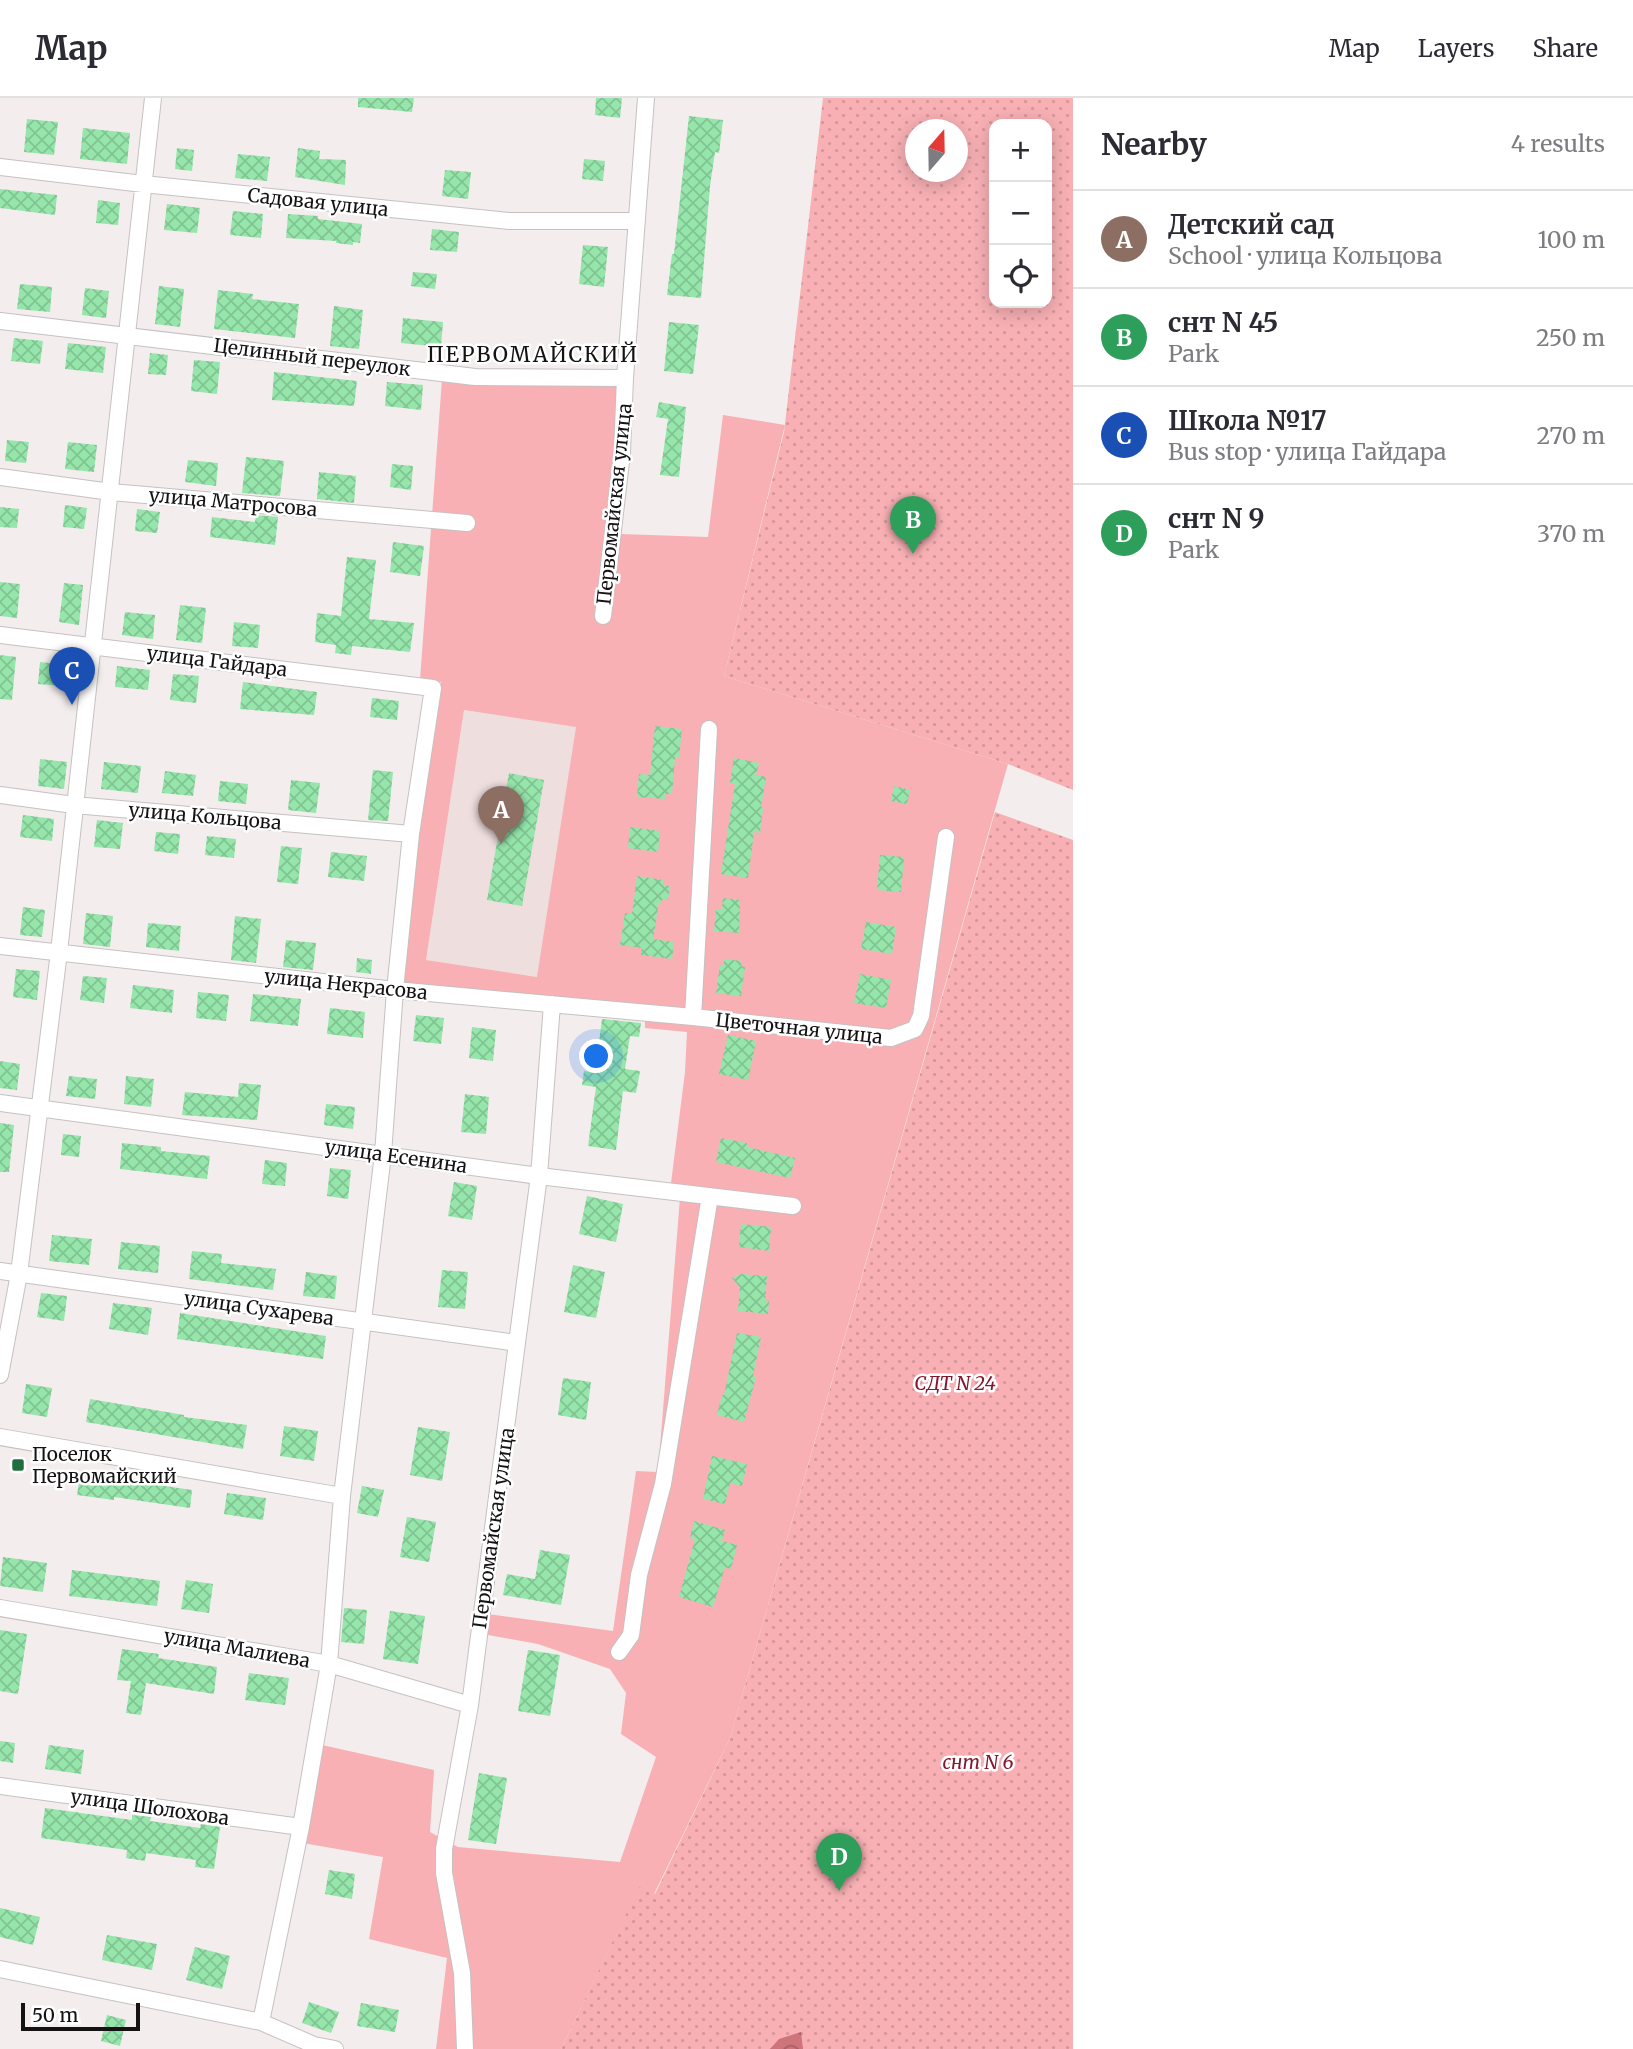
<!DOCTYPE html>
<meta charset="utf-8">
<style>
:root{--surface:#fff;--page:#f7f7f7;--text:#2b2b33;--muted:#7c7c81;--line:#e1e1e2;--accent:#1f6e3d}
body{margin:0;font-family:Merriweather,serif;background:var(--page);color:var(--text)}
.controls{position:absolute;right:21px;top:21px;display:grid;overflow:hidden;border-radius:14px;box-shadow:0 4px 18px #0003}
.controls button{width:63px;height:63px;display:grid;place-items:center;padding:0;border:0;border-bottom:2px solid var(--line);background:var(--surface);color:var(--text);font:35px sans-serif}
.compass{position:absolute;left:905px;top:21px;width:63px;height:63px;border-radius:50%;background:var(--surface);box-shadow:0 4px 18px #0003;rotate:20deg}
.scale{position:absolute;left:21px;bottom:18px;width:119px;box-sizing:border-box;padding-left:7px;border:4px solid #141212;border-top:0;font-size:19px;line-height:24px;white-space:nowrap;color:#141212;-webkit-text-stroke:5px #fff;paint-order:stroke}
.you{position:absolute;left:597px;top:959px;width:24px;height:24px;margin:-18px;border:5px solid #fff;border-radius:50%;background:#1a73e8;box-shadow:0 0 0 10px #1a73e833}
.badge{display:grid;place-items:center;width:46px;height:46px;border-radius:50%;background:var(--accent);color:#fff;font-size:23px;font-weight:700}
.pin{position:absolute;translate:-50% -58px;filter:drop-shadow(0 2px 4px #0008)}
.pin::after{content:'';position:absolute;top:37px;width:24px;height:21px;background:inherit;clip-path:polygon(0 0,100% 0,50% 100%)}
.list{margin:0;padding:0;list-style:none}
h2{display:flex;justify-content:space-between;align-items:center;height:91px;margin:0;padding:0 28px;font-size:30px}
h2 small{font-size:23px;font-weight:400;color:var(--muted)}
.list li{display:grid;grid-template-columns:46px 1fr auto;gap:21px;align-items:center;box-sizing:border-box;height:98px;padding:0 28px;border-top:2px solid var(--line)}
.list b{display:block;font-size:26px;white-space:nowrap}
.list p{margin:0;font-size:23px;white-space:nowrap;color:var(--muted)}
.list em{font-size:23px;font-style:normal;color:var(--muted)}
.icon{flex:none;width:38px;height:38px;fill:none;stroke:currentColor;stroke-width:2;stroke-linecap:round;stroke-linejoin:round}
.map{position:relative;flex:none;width:1073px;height:1951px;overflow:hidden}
header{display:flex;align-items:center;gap:42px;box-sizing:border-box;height:98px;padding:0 35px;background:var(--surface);border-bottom:2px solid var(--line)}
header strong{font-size:33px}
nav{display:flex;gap:38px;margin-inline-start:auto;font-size:24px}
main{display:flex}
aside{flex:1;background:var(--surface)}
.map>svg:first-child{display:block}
.built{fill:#eedede}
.grass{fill:#f8b0b4;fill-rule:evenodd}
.garden{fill:url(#garden-dots);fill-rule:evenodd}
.water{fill:url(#water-waves)}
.building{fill:url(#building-cross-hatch)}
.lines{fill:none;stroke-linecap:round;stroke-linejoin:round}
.minor-casing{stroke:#c7c0c1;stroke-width:18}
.minor{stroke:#fff;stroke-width:16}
.poi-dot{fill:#1f6e3d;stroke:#fff;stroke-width:2.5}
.labels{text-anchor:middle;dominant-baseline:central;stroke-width:5;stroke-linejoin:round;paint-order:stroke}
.street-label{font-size:19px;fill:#141212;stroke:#fff}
.park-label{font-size:19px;font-style:italic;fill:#85172e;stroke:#fff}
.poi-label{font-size:19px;fill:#141212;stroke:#fff;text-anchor:start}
.neighbourhood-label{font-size:21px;letter-spacing:2px;fill:#141212;stroke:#fff}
</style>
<header>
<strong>Map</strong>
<nav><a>Map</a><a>Layers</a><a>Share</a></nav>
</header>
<main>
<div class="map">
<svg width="1073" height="1951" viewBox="0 0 1073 1951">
<defs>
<pattern id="garden-dots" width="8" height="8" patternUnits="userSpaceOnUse" patternTransform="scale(1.75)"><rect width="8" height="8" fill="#f8b0b4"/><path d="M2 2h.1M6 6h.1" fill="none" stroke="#d4969a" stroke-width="1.8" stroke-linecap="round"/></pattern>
<pattern id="water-waves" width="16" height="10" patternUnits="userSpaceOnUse" patternTransform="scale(1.75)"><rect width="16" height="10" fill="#ce747b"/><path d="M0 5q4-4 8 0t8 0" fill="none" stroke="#a65e63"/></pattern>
<pattern id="building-cross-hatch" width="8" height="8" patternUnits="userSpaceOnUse" patternTransform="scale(1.75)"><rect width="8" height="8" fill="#96e6ac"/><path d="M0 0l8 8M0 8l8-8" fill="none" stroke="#80c493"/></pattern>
</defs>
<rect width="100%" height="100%" fill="#f3eded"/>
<path class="built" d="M 464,612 L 576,629 L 538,879 L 426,862 Z"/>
<path class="grass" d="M 442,281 L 620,284 L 609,521 L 621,436 L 708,439 L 723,317 L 785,327 L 724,578 L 1008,666 L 730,1640 L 654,1796 L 639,1790 L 561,1951 L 436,1951 L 447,1860 L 369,1841 L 383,1759 L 303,1745 L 322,1647 L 434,1672 L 430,1734 L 458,1749 L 620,1764 L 656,1659 L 621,1636 L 626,1595 L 610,1571 L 538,1546 L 483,1536 L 487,1516 L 613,1533 L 636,1373 L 658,1374 L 680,1100 L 671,1085 L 685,974 L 687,934 L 645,930 L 645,919 L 399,893 L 417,737 L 441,584 L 420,582 ZM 464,612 L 576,629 L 537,879 L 426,862 Z"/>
<path class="garden" d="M 823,0 L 1073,0 L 1073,692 L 1008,666 L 724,578 L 784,334 ZM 1047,26 L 1047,205 L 994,205 L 994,26 ZM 916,32 L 958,32 L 958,74 L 916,74 Z
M 995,714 L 1073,742 L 1073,1951 L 561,1951 L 639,1789 L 655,1796 L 730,1640 Z"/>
<path class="water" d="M 801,1934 L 803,1951 L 770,1951 L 779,1941 Z"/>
<path class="building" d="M 358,0 L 414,0 L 412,14 L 358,9 Z
M 596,0 L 622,0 L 620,20 L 595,17 Z
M 689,18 L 723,22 L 719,55 L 715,54 L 710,88 L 701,200 L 667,197 L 672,156 L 674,156 Z
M 27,21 L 58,24 L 54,57 L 24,54 Z
M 83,30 L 130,35 L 127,66 L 80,61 Z
M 177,50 L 194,52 L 192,73 L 175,71 Z
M 298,50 L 320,53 L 319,61 L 346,62 L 345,87 L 295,79 Z
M 238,56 L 270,59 L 267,83 L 235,80 Z
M 584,61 L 605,63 L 603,83 L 582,81 Z
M 445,72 L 471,74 L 468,101 L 442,98 Z
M 0,91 L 57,97 L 55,117 L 0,110 Z
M 98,102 L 120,105 L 118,127 L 96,125 Z
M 167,106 L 200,110 L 197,135 L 164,132 Z
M 233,113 L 263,116 L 261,140 L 230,137 Z
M 288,116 L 318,118 L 318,121 L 362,126 L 360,145 L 353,144 L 353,147 L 336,145 L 336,143 L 286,140 Z
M 432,131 L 459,134 L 457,154 L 430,152 Z
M 583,147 L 608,149 L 604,189 L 579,186 Z
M 413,174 L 437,176 L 435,191 L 411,188 Z
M 20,186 L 52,189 L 50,214 L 17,211 Z
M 159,188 L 184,191 L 180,229 L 155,226 Z
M 85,190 L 109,193 L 106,220 L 82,217 Z
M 218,192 L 253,196 L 252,201 L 299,206 L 295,240 L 214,231 Z
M 334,208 L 363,212 L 359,251 L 330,248 Z
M 403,220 L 443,224 L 441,249 L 401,245 Z
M 669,224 L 699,227 L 693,276 L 664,273 Z
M 14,240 L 43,243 L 40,266 L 11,263 Z
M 68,245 L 106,249 L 103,275 L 65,271 Z
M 150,255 L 168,257 L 166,277 L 148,276 Z
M 194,262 L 220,264 L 217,296 L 191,293 Z
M 274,274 L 357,283 L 354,308 L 272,302 Z
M 387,284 L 423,287 L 421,312 L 385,308 Z
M 659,304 L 686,309 L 679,379 L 660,377 L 668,321 L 656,319 Z
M 7,342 L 29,344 L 26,365 L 5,363 Z
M 68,344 L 97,347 L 94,374 L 65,371 Z
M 246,359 L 284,363 L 280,398 L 242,395 Z
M 188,362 L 218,365 L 216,388 L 185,384 Z
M 392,366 L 413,368 L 411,392 L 390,389 Z
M 319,374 L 356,378 L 354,405 L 317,401 Z
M 65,407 L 87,410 L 84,431 L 63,429 Z
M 0,409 L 19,411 L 17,430 L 0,429 Z
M 137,411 L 160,414 L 157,435 L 135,433 Z
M 256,417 L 278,419 L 275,447 L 210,439 L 212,419 L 255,424 Z
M 393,444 L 424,448 L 420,478 L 390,474 Z
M 347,459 L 376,462 L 369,521 L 414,525 L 410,554 L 352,548 L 351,557 L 335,555 L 336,547 L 315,544 L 317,515 L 341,518 Z
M 0,484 L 20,486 L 17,520 L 0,518 Z
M 64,485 L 83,487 L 79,527 L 59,524 Z
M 180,507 L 206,510 L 202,545 L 176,542 Z
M 125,514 L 155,517 L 153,541 L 122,537 Z
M 234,524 L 260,527 L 258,550 L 232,548 Z
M 0,557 L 16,559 L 12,602 L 0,601 Z
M 40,564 L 76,568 L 74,589 L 38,586 Z
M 117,568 L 150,572 L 148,592 L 115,589 Z
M 173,576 L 199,578 L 196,605 L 170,602 Z
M 243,584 L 317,594 L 314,617 L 240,611 Z
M 372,600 L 399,603 L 397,622 L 370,619 Z
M 655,628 L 682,631 L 679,660 L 675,660 L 672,696 L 666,696 L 665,701 L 637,699 L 639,676 L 650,677 Z
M 734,660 L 759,665 L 756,677 L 766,679 L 761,709 L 763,710 L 760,735 L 754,734 L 748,780 L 721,776 L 735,686 L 730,685 Z
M 40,661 L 67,664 L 64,691 L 38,688 Z
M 104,664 L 141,668 L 138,695 L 101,691 Z
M 373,672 L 393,674 L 388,723 L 368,722 Z
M 165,673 L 196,677 L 193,698 L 162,695 Z
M 509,675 L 544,682 L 522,808 L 487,802 Z
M 291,682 L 320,685 L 316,715 L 288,712 Z
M 220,683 L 248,686 L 246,706 L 218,703 Z
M 894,688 L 910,692 L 907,706 L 891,703 Z
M 23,717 L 54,721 L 52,743 L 20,739 Z
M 97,722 L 123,725 L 120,751 L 94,749 Z
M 630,729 L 660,733 L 658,754 L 628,750 Z
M 156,734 L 180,736 L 178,756 L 154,753 Z
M 207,738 L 236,741 L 234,760 L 205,757 Z
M 281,748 L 302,750 L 298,786 L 277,784 Z
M 331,754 L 367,758 L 364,783 L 328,779 Z
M 880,757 L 904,759 L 901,794 L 877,792 Z
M 637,778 L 663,782 L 663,787 L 670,788 L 668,802 L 662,801 L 662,805 L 659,804 L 653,841 L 674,844 L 672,861 L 641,857 L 642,850 L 620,847 L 625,815 L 632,816 Z
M 723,800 L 740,802 L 739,835 L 714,833 L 716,811 L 722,812 Z
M 23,809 L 45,812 L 42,839 L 20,837 Z
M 86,815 L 113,818 L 110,849 L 83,846 Z
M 235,818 L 261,821 L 256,865 L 231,862 Z
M 866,824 L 896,829 L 892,856 L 861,851 Z
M 148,825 L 181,828 L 179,853 L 146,849 Z
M 286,842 L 316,845 L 313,872 L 283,869 Z
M 357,860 L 372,862 L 371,876 L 356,874 Z
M 724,861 L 742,863 L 741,868 L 745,869 L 741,898 L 716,895 L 720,867 L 724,867 Z
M 16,871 L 40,873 L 37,902 L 13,899 Z
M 860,876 L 891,882 L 886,910 L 854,905 Z
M 83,878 L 107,880 L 104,905 L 80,902 Z
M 133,887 L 174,892 L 172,915 L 130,910 Z
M 198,894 L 229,897 L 226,923 L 196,920 Z
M 253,896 L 301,901 L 298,928 L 250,923 Z
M 330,910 L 365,914 L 363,940 L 327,936 Z
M 416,917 L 444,920 L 441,946 L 413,943 Z
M 602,921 L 641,925 L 639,939 L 630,938 L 625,971 L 640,973 L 636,995 L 623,993 L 616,1052 L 588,1048 L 596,989 L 582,987 L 584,973 L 595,975 Z
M 472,929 L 496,932 L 493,963 L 469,960 Z
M 728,937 L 756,943 L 748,982 L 719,976 Z
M 0,963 L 20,966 L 17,992 L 0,990 Z
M 69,978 L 97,981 L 95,1001 L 66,998 Z
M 126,978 L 154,981 L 151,1009 L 124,1006 Z
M 239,985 L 261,987 L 257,1022 L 182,1017 L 185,994 L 238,999 Z
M 465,996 L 489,999 L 486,1036 L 461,1034 Z
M 326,1006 L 355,1009 L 353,1031 L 324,1027 Z
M 0,1025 L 14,1027 L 9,1074 L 0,1074 Z
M 63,1036 L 81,1038 L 79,1059 L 61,1057 Z
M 721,1040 L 747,1045 L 747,1049 L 795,1060 L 790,1080 L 716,1064 Z
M 122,1045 L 161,1049 L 161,1053 L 210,1058 L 207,1081 L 120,1071 Z
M 265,1062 L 287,1065 L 285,1088 L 262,1086 Z
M 330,1070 L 351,1072 L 348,1101 L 327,1098 Z
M 454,1084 L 477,1088 L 472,1122 L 448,1118 Z
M 587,1098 L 623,1106 L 616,1144 L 579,1136 Z
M 741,1126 L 771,1129 L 769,1153 L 739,1149 Z
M 52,1137 L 92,1141 L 89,1167 L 49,1163 Z
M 121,1144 L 160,1148 L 158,1175 L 118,1171 Z
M 192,1153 L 222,1156 L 221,1165 L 276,1171 L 273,1192 L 189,1181 Z
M 573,1167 L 605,1174 L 596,1220 L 564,1214 Z
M 442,1172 L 468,1174 L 465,1211 L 438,1209 Z
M 306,1174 L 337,1178 L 335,1201 L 303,1198 Z
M 741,1176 L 767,1178 L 765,1203 L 769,1203 L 768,1216 L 738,1213 L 740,1189 L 732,1180 Z
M 41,1195 L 67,1198 L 64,1223 L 37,1219 Z
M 113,1205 L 152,1210 L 148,1237 L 109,1231 Z
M 180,1215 L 326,1238 L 323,1261 L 177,1241 Z
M 737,1235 L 761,1239 L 753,1278 L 756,1279 L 744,1324 L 717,1317 L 722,1297 L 724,1297 Z
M 563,1280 L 591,1284 L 586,1322 L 558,1317 Z
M 26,1286 L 52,1290 L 47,1319 L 22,1315 Z
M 90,1301 L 184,1317 L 184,1319 L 247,1327 L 243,1351 L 86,1324 Z
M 284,1328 L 318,1333 L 314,1363 L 280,1358 Z
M 418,1329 L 450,1334 L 442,1383 L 410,1377 Z
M 712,1358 L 747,1366 L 742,1388 L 730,1385 L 725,1406 L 703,1401 Z
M 81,1372 L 117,1377 L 117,1381 L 192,1392 L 190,1410 L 114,1399 L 114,1402 L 77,1397 Z
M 362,1388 L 384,1392 L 378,1419 L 357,1415 Z
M 227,1395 L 266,1400 L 263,1422 L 224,1416 Z
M 407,1419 L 436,1424 L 429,1464 L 400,1459 Z
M 694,1423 L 725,1432 L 722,1443 L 737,1447 L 731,1471 L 725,1469 L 713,1509 L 679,1499 L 695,1441 L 690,1440 Z
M 540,1452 L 570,1457 L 561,1507 L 503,1497 L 507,1476 L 535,1481 Z
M 3,1459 L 47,1465 L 43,1494 L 0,1488 Z
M 72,1472 L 160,1483 L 157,1508 L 69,1498 Z
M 186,1482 L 213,1486 L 209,1515 L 181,1511 Z
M 344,1510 L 367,1512 L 364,1546 L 341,1544 Z
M 390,1513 L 425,1518 L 418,1566 L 383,1561 Z
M 0,1532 L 27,1536 L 18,1596 L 0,1593 Z
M 122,1551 L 159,1556 L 158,1560 L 217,1569 L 214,1596 L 146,1585 L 141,1617 L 126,1615 L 131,1583 L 117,1582 Z
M 528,1552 L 560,1557 L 550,1618 L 518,1613 Z
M 249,1575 L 289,1580 L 285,1607 L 245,1602 Z
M 0,1643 L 15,1645 L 13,1665 L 0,1663 Z
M 49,1647 L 84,1652 L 81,1676 L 45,1671 Z
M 479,1675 L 507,1680 L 496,1746 L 468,1742 Z
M 45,1710 L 132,1722 L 132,1717 L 151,1719 L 150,1723 L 200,1730 L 201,1726 L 220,1729 L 214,1771 L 195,1769 L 196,1762 L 146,1755 L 145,1763 L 126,1760 L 127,1752 L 41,1740 Z
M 329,1772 L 355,1776 L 352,1801 L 325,1796 Z
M 0,1810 L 40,1819 L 33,1847 L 0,1839 Z
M 107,1837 L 157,1846 L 152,1872 L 102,1862 Z
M 195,1849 L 230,1858 L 222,1891 L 186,1882 Z
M 309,1904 L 339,1914 L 331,1935 L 302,1925 Z
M 361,1905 L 399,1912 L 395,1934 L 357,1928 Z
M 107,1917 L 126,1922 L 120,1948 L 101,1943 Z"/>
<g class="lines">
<g class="minor-casing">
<path id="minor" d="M 0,69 L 143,86 L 510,123 L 637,123
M 0,223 L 475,279 L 625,280
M 0,379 L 111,394 L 467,425
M 603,518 L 622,355 L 625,280 L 646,0
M 0,537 L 433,590 L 411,736 L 395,892 L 383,1056 L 342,1398 L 329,1566 L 301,1729 L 261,1924
M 709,631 L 693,919 L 891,940 L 915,931 L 921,918 L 946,739
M 0,697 L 74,707 L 411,736
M 0,848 L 395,892 L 693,919
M 0,1005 L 539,1078 L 793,1108
M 0,1173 L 517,1245
M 0,1277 L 19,1176 L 59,854 L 153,0
M 0,1339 L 342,1398
M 0,1510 L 329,1566 L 470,1607
M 619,1554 L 631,1537 L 639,1477 L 663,1386 L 710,1098
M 0,1688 L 301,1729
M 0,1871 L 261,1924 L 314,1947 L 335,1951
M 465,1951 L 462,1875 L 444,1775 L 444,1751 L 470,1607 L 517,1245 L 539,1078 L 552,906"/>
</g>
<use href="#minor" class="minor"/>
</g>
<rect class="poi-dot" x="11" y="1360" width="14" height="14" rx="3.5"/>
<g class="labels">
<g class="street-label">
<text transform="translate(318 104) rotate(6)">Садовая улица</text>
<text transform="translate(312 259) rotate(7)">Целинный переулок</text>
<text transform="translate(233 404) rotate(5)">улица Матросова</text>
<text transform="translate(614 406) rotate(-84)">Первомайская улица</text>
<text transform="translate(217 563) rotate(7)">улица Гайдара</text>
<text transform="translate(205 718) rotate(5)">улица Кольцова</text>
<text transform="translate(346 886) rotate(6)">улица Некрасова</text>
<text transform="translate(799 930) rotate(6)">Цветочная улица</text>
<text transform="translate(396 1058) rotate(8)">улица Есенина</text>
<text transform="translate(259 1210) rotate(8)">улица Сухарева</text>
<text transform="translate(493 1430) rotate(-82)">Первомайская улица</text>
<text transform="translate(237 1550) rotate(10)">улица Малиева</text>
<text transform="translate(150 1709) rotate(8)">улица Шолохова</text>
</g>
<g class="park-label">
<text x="955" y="1285">СДТ N 24</text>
<text x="978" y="1664">снт N 6</text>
</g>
<g class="poi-label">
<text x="32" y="1356">Поселок<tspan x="32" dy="22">Первомайский</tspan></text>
</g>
<g class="neighbourhood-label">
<text x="533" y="256">ПЕРВОМАЙСКИЙ</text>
</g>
</g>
</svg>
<div class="controls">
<button>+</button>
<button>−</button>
<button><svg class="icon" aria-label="locate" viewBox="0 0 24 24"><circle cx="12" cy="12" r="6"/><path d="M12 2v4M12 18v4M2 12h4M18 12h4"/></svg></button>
</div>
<svg class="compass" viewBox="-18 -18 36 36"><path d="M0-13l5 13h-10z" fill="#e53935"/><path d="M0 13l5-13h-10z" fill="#7c7c81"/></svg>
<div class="scale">50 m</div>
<div class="you"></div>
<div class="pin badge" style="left:501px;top:746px;background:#8d6e63">A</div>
<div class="pin badge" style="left:913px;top:456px;background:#2e9e5b">B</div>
<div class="pin badge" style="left:72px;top:607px;background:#1a4fb4">C</div>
<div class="pin badge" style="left:839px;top:1793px;background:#2e9e5b">D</div>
</div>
<aside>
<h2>Nearby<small>4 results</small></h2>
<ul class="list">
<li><span class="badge" style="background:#8d6e63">A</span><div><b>Детский сад</b><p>School · улица Кольцова</p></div><em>100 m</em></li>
<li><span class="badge" style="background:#2e9e5b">B</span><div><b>снт N 45</b><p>Park</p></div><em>250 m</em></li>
<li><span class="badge" style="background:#1a4fb4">C</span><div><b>Школа №17</b><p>Bus stop · улица Гайдара</p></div><em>270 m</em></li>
<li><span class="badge" style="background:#2e9e5b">D</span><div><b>снт N 9</b><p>Park</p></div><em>370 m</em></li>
</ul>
</aside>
</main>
